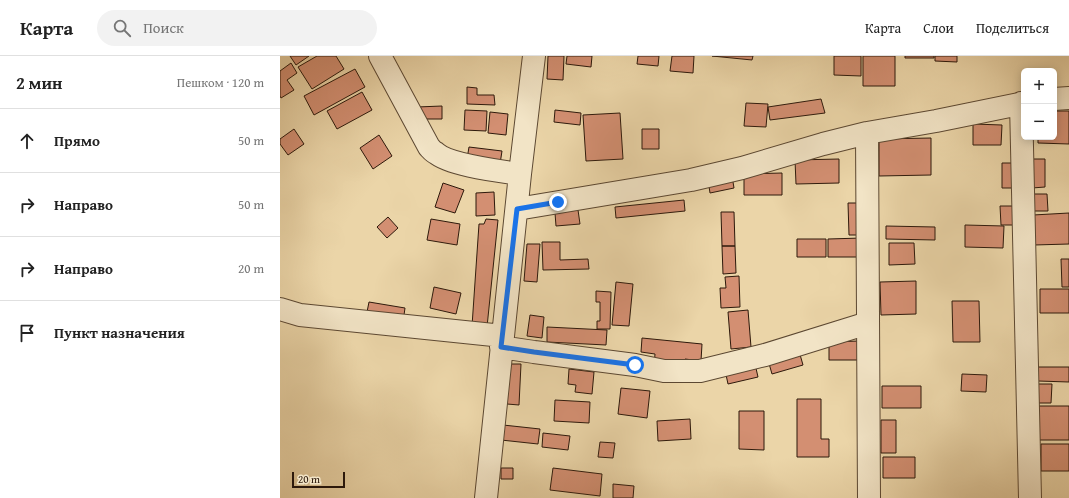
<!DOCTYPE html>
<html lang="ru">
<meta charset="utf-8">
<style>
:root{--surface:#fff;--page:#f2f2f2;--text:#222;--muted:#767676;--line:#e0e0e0}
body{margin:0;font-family:"Gentium Book Plus",serif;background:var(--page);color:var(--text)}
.controls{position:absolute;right:12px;top:12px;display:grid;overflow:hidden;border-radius:6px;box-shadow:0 2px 10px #0003}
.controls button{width:36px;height:36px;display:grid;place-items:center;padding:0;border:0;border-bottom:1px solid var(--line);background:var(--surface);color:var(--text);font:20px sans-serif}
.scale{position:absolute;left:12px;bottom:10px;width:53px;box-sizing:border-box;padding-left:4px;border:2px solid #2d190b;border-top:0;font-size:11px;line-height:14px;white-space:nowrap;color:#2d190b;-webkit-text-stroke:3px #f2e4c6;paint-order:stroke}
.stop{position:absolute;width:12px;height:12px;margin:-9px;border:3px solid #1a73e8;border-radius:50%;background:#fff}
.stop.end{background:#1a73e8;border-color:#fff;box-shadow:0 1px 4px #0008}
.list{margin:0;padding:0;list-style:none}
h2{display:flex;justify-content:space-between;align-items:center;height:52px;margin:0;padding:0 16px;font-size:17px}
h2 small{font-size:13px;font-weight:400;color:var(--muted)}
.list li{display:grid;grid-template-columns:26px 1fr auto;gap:12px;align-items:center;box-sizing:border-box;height:64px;padding:0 16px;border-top:1px solid var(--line)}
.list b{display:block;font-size:15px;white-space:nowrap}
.list em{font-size:13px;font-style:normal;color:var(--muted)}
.icon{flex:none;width:22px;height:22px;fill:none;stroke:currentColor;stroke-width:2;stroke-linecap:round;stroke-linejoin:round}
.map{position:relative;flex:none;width:789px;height:442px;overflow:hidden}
header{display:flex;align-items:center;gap:24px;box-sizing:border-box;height:56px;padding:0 20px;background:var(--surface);border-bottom:1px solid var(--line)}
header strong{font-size:19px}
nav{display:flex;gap:22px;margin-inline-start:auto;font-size:14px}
.search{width:280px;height:36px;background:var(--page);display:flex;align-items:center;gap:10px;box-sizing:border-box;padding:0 14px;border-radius:22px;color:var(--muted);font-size:15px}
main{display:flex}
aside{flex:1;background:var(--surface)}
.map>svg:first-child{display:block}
.building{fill:#d38f72;stroke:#2d190b}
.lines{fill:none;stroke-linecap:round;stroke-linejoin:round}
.minor-casing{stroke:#5c4832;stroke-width:24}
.minor{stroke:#f2e4c6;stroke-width:22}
.route{stroke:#1a73e8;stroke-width:5}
</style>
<header>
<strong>Карта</strong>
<div class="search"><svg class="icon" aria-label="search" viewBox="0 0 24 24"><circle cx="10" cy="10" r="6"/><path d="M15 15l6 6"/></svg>Поиск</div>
<nav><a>Карта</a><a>Слои</a><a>Поделиться</a></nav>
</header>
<main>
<aside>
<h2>2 мин<small>Пешком · 120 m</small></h2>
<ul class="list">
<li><svg class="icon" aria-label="ahead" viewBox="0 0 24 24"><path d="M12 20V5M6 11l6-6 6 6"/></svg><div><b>Прямо</b></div><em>50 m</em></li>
<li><svg class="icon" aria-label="right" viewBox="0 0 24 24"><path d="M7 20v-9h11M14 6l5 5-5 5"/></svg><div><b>Направо</b></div><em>50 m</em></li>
<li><svg class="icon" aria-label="right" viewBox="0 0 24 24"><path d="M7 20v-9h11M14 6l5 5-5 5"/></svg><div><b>Направо</b></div><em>20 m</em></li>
<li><svg class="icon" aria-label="arrive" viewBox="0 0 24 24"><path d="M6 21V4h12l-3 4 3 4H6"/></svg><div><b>Пункт назначения</b></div></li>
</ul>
</aside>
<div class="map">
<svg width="789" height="442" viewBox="0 0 789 442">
<rect width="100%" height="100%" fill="#ebd5a8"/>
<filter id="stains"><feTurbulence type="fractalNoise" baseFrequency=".005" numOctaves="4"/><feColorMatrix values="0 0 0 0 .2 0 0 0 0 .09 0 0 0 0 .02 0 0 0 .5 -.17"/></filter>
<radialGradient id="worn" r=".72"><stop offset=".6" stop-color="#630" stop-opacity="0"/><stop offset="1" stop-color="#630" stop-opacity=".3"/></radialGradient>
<path class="building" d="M 10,0 L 29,0 L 16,9 Z
M 37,0 L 56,0 L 64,13 L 32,33 L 18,11 Z
M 268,0 L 284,0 L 283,24 L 267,23 Z
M 287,0 L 312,0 L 311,11 L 286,8 Z
M 358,0 L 379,0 L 378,10 L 357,8 Z
M 392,0 L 414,0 L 413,17 L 390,15 Z
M 432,0 L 473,0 L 472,4 Z
M 554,0 L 581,0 L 581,20 L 554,19 Z
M 583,0 L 615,0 L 615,30 L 583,30 Z
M 625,0 L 654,0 L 654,2 L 625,2 Z
M 655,0 L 677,0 L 677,6 L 655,5 Z
M 11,7 L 17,17 L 7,24 L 14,34 L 1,42 L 0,40 L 0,15 Z
M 75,13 L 85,31 L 34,59 L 24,40 Z
M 187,31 L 197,32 L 197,39 L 214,39 L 215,49 L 187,48 Z
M 82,36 L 92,54 L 57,73 L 47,55 Z
M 541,43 L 545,57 L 490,64 L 488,51 Z
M 466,47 L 488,48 L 486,71 L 464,70 Z
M 162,50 L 162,63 L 137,63 L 137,51 Z
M 185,54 L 207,55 L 206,75 L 184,74 Z
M 275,54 L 301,57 L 300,69 L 274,66 Z
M 774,55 L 789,55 L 789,88 L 758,87 L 758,81 L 774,81 Z
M 210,56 L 228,58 L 226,79 L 208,77 Z
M 340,57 L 343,103 L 306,105 L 303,59 Z
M 693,68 L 722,69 L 721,89 L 693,89 Z
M 14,73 L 24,88 L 8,99 L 0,88 L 0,83 Z
M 362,73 L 379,73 L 379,93 L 362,93 Z
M 99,79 L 112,100 L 93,113 L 80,92 Z
M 651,82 L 651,119 L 599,120 L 599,83 Z
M 189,91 L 222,95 L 220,108 L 187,103 Z
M 559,103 L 559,127 L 516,128 L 515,104 Z
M 751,103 L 765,103 L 765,131 L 752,132 Z
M 722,107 L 733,107 L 733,132 L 722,132 Z
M 502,117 L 502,139 L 464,139 L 464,118 Z
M 452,120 L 454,132 L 430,137 L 428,124 Z
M 163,127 L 184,134 L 175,157 L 155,151 Z
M 214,136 L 215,159 L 196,160 L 196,137 Z
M 754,138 L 767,138 L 768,155 L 754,155 Z
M 404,144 L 405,155 L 336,162 L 335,151 Z
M 568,147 L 582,147 L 582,179 L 569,179 Z
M 720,150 L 736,150 L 736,169 L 721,169 Z
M 298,154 L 300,168 L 276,170 L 275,157 Z
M 441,156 L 454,156 L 455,190 L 442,190 Z
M 789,157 L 789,188 L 754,189 L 753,159 Z
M 108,161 L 118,172 L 107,182 L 97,171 Z
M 151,163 L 180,168 L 177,189 L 147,184 Z
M 206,163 L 218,164 L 207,271 L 192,270 L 199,168 L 204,168 Z
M 685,169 L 724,170 L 723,192 L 685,191 Z
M 606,170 L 655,171 L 655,184 L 606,183 Z
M 582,182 L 583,201 L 548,201 L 548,183 Z
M 517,183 L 546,183 L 546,201 L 517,201 Z
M 262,186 L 280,186 L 280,204 L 308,203 L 309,213 L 263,214 Z
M 609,187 L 634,187 L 635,208 L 609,209 Z
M 247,188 L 260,188 L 257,226 L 244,225 Z
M 442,190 L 455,190 L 456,217 L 443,218 Z
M 781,203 L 789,203 L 789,231 L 782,231 Z
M 459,220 L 460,251 L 441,252 L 440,232 L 446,232 L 445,221 Z
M 636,225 L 636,258 L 601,259 L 600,226 Z
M 336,226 L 353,228 L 349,270 L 332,269 Z
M 154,231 L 181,237 L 176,258 L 150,252 Z
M 760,233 L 789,233 L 789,257 L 760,257 Z
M 316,235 L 331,236 L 330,273 L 317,273 L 317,265 L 320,265 L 320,246 L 316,246 Z
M 672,245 L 699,245 L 700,286 L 673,286 Z
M 89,246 L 125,252 L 123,266 L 86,261 Z
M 468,254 L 471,291 L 451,293 L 448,256 Z
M 250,259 L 264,261 L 262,282 L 247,280 Z
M 267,271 L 327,274 L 326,289 L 267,286 Z
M 362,282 L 422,288 L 421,305 L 405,303 L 404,314 L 374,311 L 375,298 L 361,296 Z
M 579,285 L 579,304 L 549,304 L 549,286 Z
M 519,295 L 523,309 L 492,318 L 488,304 Z
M 229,308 L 241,308 L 239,349 L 227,348 Z
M 475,308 L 478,321 L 448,328 L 445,314 Z
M 758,311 L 789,311 L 789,326 L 758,325 Z
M 289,313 L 314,316 L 312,338 L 295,336 L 296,329 L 288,328 Z
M 682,318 L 707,319 L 706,336 L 681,335 Z
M 757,328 L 772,328 L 771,347 L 757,347 Z
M 602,330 L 641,330 L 641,352 L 602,352 Z
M 341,332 L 370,335 L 367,362 L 338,358 Z
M 517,343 L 541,343 L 541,383 L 549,383 L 549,401 L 517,401 Z
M 275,344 L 310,346 L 309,367 L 274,365 Z
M 756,350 L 789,350 L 789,384 L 757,384 Z
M 459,355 L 484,355 L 484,394 L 459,393 Z
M 410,363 L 411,383 L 378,385 L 377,365 Z
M 601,364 L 616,364 L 616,397 L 601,397 Z
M 223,369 L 260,373 L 258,388 L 221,384 Z
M 263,377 L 290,380 L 288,394 L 262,391 Z
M 320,386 L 335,387 L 333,402 L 318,401 Z
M 761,388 L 789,388 L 789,415 L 761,415 Z
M 603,401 L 635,401 L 635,422 L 603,422 Z
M 221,412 L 233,412 L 233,423 L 221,423 Z
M 273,412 L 322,418 L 320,440 L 270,434 Z
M 333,428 L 354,430 L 353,442 L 333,442 Z"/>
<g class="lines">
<g class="minor-casing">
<path id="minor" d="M 100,0 L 149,91 C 151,93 153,96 156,97 C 169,109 220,115 240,118
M 774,43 L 789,42
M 741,47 L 750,442
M 587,77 L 589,442
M 237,153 L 411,124 L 462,112 L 543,88 L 587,77 L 656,65 L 744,47
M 0,253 L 20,259 L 223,280
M 221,291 L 254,296 L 355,309 L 384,315 L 420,315 L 485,299 L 588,267
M 206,442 L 240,118 L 254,0"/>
</g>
<use href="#minor" class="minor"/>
</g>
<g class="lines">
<path class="route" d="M 278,146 L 237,153 L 221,291 L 254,296 L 355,309"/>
</g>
<rect width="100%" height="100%" filter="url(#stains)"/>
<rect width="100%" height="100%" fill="url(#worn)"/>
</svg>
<div class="controls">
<button>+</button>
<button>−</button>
</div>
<div class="scale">20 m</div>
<div class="stop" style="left:355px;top:309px"></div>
<div class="stop end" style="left:278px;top:146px"></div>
</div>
</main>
